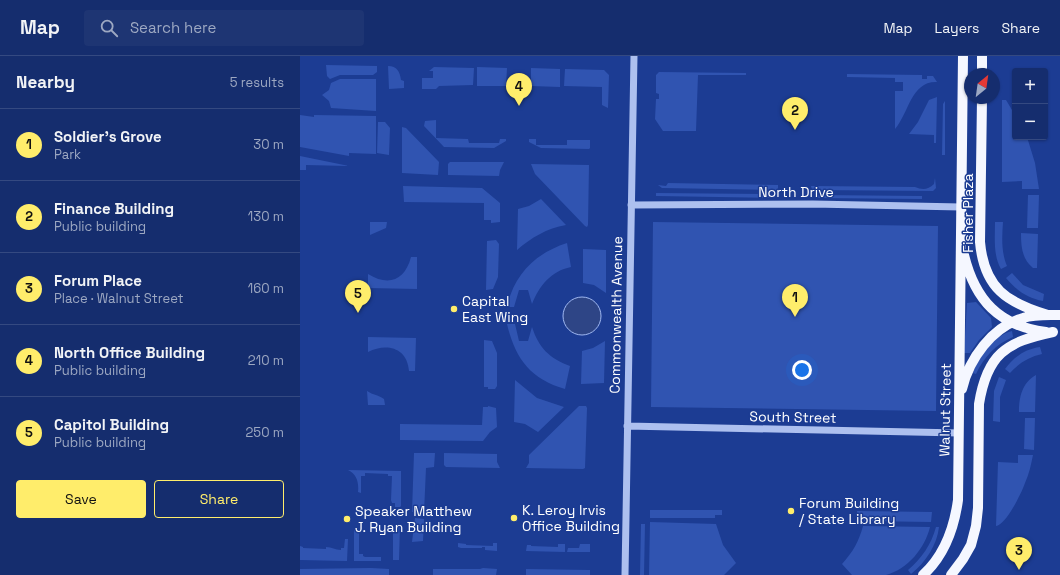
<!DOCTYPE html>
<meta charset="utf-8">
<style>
:root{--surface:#152d6e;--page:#1e3573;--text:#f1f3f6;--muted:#9da8c2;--line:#344981;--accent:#ffed6b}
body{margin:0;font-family:"Space Grotesk",sans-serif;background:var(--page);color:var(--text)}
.controls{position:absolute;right:12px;top:12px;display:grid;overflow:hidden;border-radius:4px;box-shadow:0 1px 3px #0004}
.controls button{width:36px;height:36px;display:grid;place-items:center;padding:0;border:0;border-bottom:1px solid var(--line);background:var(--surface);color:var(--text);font:20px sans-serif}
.compass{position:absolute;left:664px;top:12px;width:36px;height:36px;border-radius:50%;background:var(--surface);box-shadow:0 1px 3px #0004;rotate:29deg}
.you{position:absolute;left:502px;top:314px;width:14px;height:14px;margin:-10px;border:3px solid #fff;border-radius:50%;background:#1a73e8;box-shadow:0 0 0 6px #1a73e833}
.badge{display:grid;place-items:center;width:26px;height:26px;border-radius:50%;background:var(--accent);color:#111;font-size:13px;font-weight:700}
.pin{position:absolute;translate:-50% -33px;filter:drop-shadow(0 1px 2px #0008)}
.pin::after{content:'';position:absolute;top:21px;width:14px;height:12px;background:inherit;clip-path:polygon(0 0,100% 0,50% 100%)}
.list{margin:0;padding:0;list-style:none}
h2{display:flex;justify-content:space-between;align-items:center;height:52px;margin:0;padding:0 16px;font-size:17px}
h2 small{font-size:13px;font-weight:400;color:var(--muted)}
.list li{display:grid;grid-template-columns:26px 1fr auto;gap:12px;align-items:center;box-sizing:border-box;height:72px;padding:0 16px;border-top:1px solid var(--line)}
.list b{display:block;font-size:15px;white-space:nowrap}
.list p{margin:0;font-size:13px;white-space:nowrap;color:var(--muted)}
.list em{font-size:13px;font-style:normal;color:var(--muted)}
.actions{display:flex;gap:8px;padding:12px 16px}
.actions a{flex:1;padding:9px 0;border:1px solid var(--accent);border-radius:4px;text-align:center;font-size:14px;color:var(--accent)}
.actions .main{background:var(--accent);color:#111}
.icon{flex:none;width:22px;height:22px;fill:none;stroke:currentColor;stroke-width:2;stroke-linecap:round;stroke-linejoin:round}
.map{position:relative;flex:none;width:760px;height:519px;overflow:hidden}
header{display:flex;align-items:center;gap:24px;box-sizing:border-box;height:56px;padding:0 20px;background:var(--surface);border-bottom:1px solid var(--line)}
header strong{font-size:19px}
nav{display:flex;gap:22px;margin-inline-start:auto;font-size:14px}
.search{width:280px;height:36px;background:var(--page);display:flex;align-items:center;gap:10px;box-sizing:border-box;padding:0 14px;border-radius:4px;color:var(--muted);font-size:15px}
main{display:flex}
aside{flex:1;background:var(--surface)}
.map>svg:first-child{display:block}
.green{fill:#3054b1}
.water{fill:#2e4586;stroke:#a0b8f1}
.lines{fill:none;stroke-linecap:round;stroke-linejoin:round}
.minor{stroke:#adc0ef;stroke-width:7}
.major{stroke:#f5f7ff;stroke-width:10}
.poi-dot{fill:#ffed6b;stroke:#1c3c93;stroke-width:1.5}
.labels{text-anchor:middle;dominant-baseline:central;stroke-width:3;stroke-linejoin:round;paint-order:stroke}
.street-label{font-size:14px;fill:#fff;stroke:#1c3c93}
.poi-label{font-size:14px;fill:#fff;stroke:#1c3c93;text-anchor:start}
</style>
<header>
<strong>Map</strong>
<div class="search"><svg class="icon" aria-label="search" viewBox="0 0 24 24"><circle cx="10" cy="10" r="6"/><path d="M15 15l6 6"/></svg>Search here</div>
<nav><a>Map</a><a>Layers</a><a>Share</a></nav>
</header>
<main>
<aside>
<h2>Nearby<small>5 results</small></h2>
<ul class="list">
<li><span class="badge">1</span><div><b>Soldier's Grove</b><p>Park</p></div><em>30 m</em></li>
<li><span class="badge">2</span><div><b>Finance Building</b><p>Public building</p></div><em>130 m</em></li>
<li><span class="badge">3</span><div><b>Forum Place</b><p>Place · Walnut Street</p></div><em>160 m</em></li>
<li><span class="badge">4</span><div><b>North Office Building</b><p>Public building</p></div><em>210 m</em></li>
<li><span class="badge">5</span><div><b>Capitol Building</b><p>Public building</p></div><em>250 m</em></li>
</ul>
<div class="actions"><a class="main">Save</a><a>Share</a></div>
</aside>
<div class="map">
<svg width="760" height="519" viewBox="0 0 760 519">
<rect width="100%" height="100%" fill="#1c3c93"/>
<path class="green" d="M 26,9 L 77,10 L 77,16 L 73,19 L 40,19 L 30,23 L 27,20 Z
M 88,10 C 97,10 100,16 101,24 L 104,25 L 104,32 L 89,33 Z
M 134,11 L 174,12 L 173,29 L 139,30 L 136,33 L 122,33 L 122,22 L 133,22 L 133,15 L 129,15 Z
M 177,11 L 207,12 L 206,30 L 177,30 Z
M 231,12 L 260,13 L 260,31 L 231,30 Z
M 265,13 L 304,14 L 309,19 L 308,52 L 302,49 L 302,31 L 264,30 Z
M 359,16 L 446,17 L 446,19 L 398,19 L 396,75 L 363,75 L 355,63 L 356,43 L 359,43 L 359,38 L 356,37 L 356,19 Z
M 547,18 L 622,19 L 622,23 L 627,23 L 627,20 L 633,20 L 637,26 C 611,25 609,57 595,73 L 595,35 L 603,35 L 603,26 L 595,26 L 595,22 L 547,21 Z
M 40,23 L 76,23 L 76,55 L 31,52 L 29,45 L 22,39 L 29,34 L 31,27 Z
M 637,41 L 636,87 L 634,87 L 634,79 L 609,78 L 618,66 L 629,44 Z
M 702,44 L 706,44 L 715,59 L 715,81 L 727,81 L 735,107 L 739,133 L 722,133 L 722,125 L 702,126 Z
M 645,45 L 645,99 L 642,99 L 643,48 Z
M 0,59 L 14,61 L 14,59 L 76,60 L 76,98 L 49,97 L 49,100 L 0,91 Z
M 136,64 L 136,82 L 168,83 L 169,87 L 199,87 L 200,83 L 206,83 L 206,85 L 194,92 L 144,91 L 124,70 L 125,65 Z
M 78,66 L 85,66 L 90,72 L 89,99 L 77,97 Z
M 102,71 L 106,72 L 139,106 L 138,119 L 102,117 Z
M 229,83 L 236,83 L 236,89 L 267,89 L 267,84 L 290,84 L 290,92 L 289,93 L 241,92 L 229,86 Z
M 0,100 L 49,110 L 6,109 L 6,114 L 0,114 Z
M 150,106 L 204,106 L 200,114 L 199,120 L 148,119 L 148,108 Z
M 231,108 L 289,109 L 288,169 L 287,171 L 285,170 L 235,118 Z
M 635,122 L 636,132 L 633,135 L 512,134 L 511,130 L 615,131 C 622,134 628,134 634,128 Z
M 368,127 L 478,129 L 478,134 L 362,132 L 358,129 L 366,130 Z
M 103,130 L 182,132 L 200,147 L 200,166 L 191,167 L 191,164 L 184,164 L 184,147 L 104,146 Z
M 356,137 L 472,138 L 472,142 L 356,140 Z
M 517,139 L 622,140 L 622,143 L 517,142 Z
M 728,139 L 739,139 L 738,172 L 727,172 Z
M 241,143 L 266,169 C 247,172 231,182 217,194 L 218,153 L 229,150 Z
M 70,166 L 87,166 L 86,172 L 70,179 Z
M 353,166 L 638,170 L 636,355 L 351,351 Z
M 695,166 L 703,166 C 702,181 701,196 707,210 L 701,213 C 693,199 695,182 695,166 Z
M 721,177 L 738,178 L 737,212 L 733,212 C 722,203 721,191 721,177 Z
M 196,184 L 199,188 L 198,221 L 193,233 L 186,234 L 187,185 Z
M 267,187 L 271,211 C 251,215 239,230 232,248 L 228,234 L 219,234 L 214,251 L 207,251 C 214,218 236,197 267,187 Z
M 283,193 L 306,194 L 306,237 L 294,229 L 283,227 Z
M 111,201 L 117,201 L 117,233 L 68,232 L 68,218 C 89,231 105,224 111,201 Z
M 712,217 L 723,229 L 744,238 L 743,245 C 727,242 716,234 706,222 Z
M 676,246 L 691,262 L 692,271 L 679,284 L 670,297 L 664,297 L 667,247 Z
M 207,268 L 215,268 L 219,285 L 228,285 L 232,271 C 239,292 249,302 270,310 L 265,333 C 230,323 215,302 207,268 Z
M 712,275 L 713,281 C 696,288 684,301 676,318 L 673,317 C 679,301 694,279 712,275 Z
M 68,281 L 116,282 L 115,315 L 109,315 C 107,291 86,287 68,296 Z
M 184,284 L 192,285 L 197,297 L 197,330 L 195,333 L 188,333 L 188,331 L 184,331 Z
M 305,285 L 304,327 L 281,328 L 282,295 L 293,292 Z
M 740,291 L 742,298 C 729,301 719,307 710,317 L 705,313 C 714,301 725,293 740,291 Z
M 736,319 L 735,356 L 719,356 C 719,341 722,327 736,319 Z
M 699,321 L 706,324 L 700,341 L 700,366 L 693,365 L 694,335 Z
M 215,324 L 237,342 L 264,351 L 238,376 L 225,368 L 214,366 Z
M 67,335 C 73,339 79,339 84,343 L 85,349 L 68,349 Z
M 188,350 L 196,352 L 197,371 L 190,376 L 183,385 L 100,384 L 100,368 L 182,369 L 183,351 L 188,351 Z
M 279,350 L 286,350 L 287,352 L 285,412 L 283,413 L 226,412 L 229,407 L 229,399 Z
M 725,362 L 735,362 L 734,394 L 724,393 Z
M 114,397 L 135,397 L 134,411 L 126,412 L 124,457 L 112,456 Z
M 144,397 L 197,398 L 197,406 L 200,412 L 146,411 L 144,409 Z
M 718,399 L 733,399 C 731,409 729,418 725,427 C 722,436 706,469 696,470 L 698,406 L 718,407 Z
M 48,414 L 101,415 L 101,450 L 100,451 L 95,451 L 95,447 L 92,447 L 91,444 L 92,420 L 88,420 L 88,418 L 65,417 L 65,420 L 61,420 L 61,437 L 58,436 C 59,427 57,418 48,414 Z
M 350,454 L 422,454 L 422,459 L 415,459 L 415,462 L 350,462 Z
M 557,455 L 632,456 L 631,466 L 564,465 L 564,460 L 557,460 Z
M 115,462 L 124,463 L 123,485 L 112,486 Z
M 350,466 L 416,468 L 423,489 L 436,507 L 424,519 L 349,519 Z
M 95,468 L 99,468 L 100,470 L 99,504 L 93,504 L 93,474 L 92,474 L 92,470 L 95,470 Z
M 341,468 L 345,468 L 344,519 L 340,519 Z
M 563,470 L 630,471 C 625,492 608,513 586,519 C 578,519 562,519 552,519 L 542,508 C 553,496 559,485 563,470 Z
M 636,471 L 639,471 C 637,489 626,506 611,518 L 608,514 C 622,502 631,489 636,471 Z
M 54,474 L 59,474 L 59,498 L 63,498 L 63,500 L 65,501 L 81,501 L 81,505 L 54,505 Z
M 45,483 L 48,483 L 47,505 L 0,504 L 0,490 L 3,491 L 3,492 L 26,493 L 26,491 C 32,491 35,494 41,494 L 41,492 L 44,492 Z
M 158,487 L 166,488 L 166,489 L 193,490 L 193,487 L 197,487 L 197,495 L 185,494 L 185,491 L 182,491 L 182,492 L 161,492 L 158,491 Z
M 258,488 L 265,488 L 265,496 L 226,495 L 227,489 L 231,489 L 231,490 L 258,491 Z
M 280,488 L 290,488 L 290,496 L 267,496 L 268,492 L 279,492 Z
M 71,512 L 89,513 L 89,519 L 0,519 L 0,513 Z
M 183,512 L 197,513 L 196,519 L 133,519 L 133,513 L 180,513 Z
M 226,513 L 290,514 L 290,519 L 226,519 Z"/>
<path class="water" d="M263 260a19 19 0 1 1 38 0a19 19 0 1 1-38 0Z"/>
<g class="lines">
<path class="minor" d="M 331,149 L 513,148 L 661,151
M 327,370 L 659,377
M 325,519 L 334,0"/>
<path class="major" d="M 682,0 L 682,18
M 682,42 L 680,186 C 684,232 707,247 748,259
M 664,199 C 675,244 699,270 746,276
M 662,333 C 669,303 692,271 723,262 C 735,258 748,259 760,259
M 623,519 C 645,499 654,473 658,444 L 663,0
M 651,519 L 663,503 L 671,489 L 676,470 L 678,452 L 679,348 C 687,298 706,286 753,276"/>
</g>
<g class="poi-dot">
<circle cx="154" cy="253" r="4"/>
<circle cx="491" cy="455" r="4"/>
<circle cx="214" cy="462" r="4"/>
<circle cx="47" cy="463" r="4"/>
</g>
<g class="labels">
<g class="street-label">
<text x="496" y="136">North Drive</text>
<text transform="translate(668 157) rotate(-90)">Fisher Plaza</text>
<text transform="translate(316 259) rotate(-89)">Commonwealth Avenue</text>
<text transform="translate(645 354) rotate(-89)">Walnut Street</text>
<text transform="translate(493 361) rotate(1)">South Street</text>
</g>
<g class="poi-label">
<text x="162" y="245">Capital<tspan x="162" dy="16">East Wing</tspan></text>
<text x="499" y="447">Forum Building<tspan x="499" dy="16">/ State Library</tspan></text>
<text x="222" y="454">K. Leroy Irvis<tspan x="222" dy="16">Office Building</tspan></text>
<text x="55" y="455">Speaker Matthew<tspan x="55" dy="16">J. Ryan Building</tspan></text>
</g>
</g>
</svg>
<div class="controls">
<button>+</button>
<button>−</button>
</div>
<svg class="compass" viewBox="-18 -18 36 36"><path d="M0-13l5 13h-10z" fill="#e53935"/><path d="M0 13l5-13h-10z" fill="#9da8c2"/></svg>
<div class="you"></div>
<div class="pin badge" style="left:495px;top:261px">1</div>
<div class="pin badge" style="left:495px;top:74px">2</div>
<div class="pin badge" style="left:719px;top:514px">3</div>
<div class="pin badge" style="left:219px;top:50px">4</div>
<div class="pin badge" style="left:58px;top:257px">5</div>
</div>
</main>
